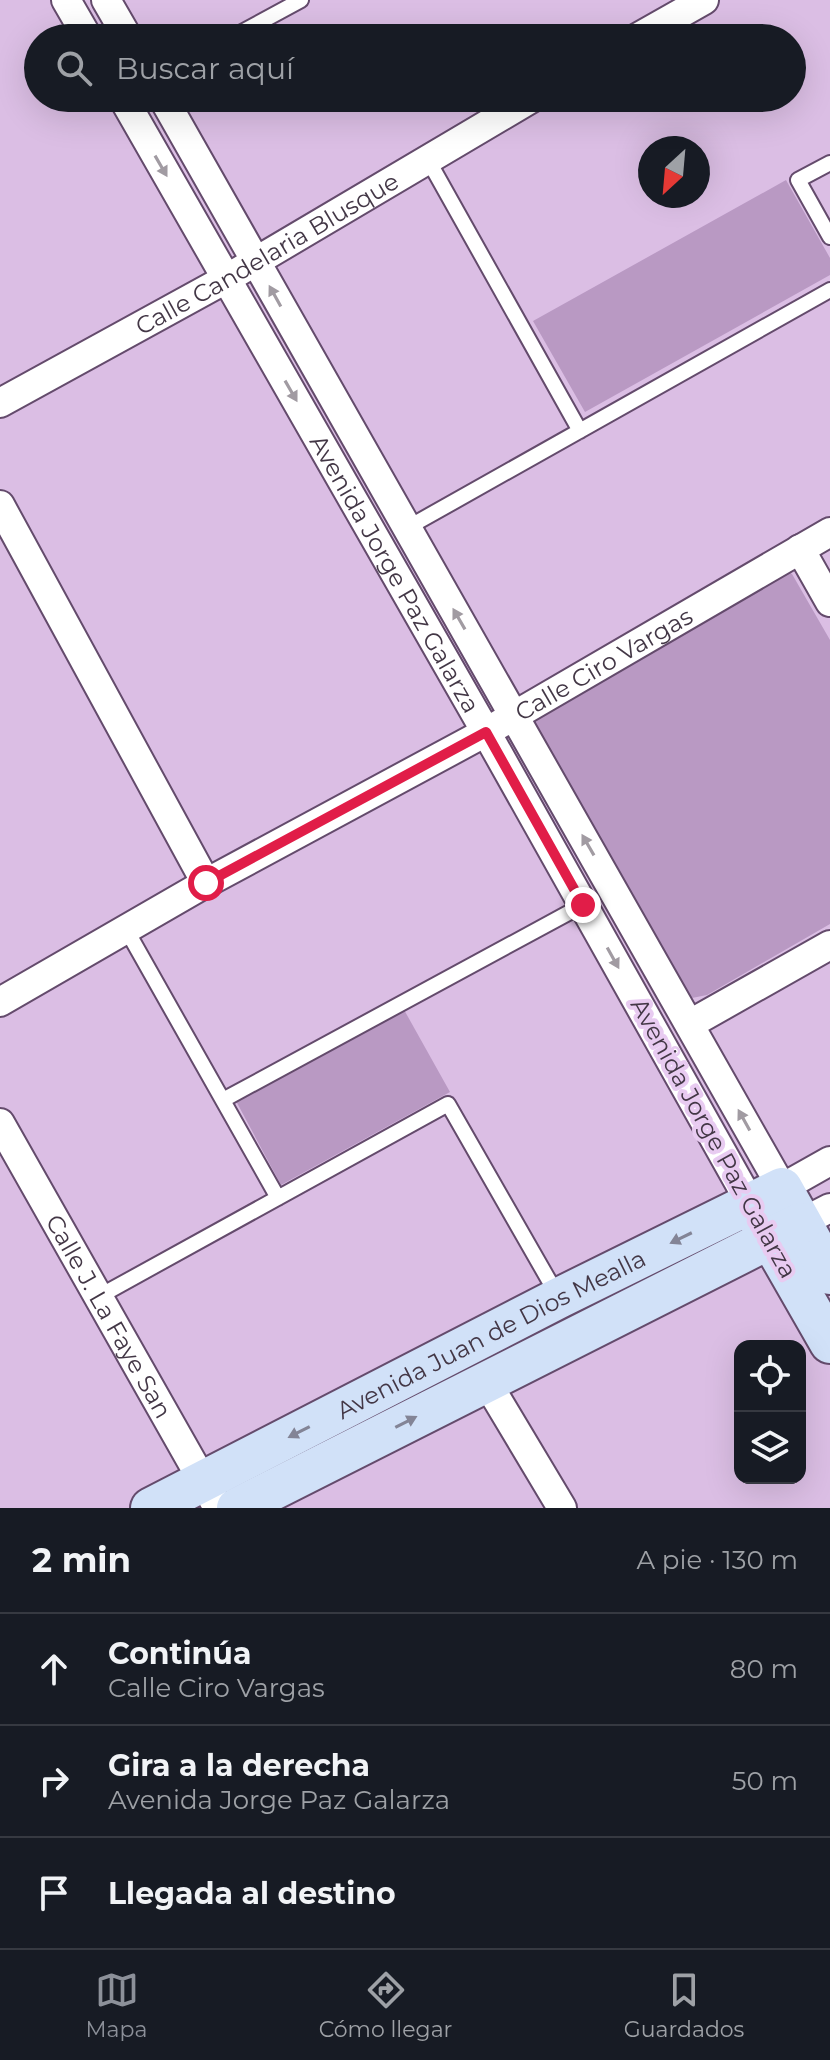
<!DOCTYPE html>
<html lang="es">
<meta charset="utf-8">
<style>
:root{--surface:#171b24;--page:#20242c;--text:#f1f3f6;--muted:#9ea1a6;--line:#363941;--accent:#8c9099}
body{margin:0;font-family:Montserrat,sans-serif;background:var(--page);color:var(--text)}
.controls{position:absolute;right:24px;bottom:24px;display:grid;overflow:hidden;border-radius:16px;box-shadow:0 8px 32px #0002}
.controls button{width:72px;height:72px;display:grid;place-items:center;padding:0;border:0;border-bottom:2px solid var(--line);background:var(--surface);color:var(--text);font:40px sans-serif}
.compass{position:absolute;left:638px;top:136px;width:72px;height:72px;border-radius:50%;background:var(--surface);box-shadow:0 8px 32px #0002;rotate:206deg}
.stop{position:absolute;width:24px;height:24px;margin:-18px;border:6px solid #e11d48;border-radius:50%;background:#fff}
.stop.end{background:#e11d48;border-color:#fff;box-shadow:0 2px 8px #0008}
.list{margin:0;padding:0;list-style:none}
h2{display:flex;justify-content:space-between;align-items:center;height:104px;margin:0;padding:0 32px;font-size:34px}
h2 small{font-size:26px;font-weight:400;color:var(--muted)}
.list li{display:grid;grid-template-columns:52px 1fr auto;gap:24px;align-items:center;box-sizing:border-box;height:112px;padding:0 32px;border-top:2px solid var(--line)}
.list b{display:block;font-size:30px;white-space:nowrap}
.list p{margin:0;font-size:26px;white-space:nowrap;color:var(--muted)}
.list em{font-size:26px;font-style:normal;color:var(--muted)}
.icon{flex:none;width:44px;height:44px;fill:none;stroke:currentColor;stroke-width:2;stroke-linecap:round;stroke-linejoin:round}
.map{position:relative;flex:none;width:830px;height:1508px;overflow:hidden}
.search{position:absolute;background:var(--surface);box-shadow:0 8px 32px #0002;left:24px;right:24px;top:24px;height:88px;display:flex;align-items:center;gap:20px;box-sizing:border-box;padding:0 28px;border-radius:44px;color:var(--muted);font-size:30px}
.sheet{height:440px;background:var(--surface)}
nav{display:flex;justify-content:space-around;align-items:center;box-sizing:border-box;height:112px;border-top:2px solid var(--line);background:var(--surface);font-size:22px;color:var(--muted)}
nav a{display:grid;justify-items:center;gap:4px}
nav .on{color:var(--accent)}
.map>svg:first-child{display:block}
.green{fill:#b999c3}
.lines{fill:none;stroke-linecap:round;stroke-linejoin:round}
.lane-casing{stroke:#644b6c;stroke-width:18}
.street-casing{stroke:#644b6c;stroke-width:32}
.secondary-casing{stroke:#644b6c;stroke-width:44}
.lane{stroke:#fff;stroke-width:14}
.street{stroke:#fff;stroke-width:28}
.secondary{stroke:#d1e1f8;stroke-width:40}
.oneway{fill:#a19ba2}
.oneway2{fill:#838496}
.route{stroke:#e11d48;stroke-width:10}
.labels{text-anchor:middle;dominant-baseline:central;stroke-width:8;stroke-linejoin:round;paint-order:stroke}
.street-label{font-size:24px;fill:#433746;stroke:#e8cbf1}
</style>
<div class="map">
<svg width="830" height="1508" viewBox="0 0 830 1508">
<rect width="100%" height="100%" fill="#dbbee4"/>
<path class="green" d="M 786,180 L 830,258 L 830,275 L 585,412 L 533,321 Z
M 776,564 L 792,574 L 830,640 L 830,924 L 707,995 L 692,998 L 676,992 L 524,731 L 530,704 Z
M 398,999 L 450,1092 L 281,1185 L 229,1088 Z"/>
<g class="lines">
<g class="lane-casing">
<path id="lane" d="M 231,38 L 301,0
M 427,158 L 580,431
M 830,163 L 798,180 L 830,237
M 407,528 L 830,290
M 126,929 L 278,1198
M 223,1100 L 583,905
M 98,1297 L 448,1104 L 559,1298"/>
</g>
<g class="street-casing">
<g id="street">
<path d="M 66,0 L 88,38"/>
<path d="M 106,0 L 128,38"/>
<path d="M 637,38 L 704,0"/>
<path id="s1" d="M 123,98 L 486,732 L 751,1204"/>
<path d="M 163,98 L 782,1188 L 830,1161"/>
<path id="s2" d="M 0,403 L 226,279 L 532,98"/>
<path d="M 0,505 L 206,883"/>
<path d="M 800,549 L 830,602"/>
<path id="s3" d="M 0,1002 L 206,883 L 486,732 L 830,532"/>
<path d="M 690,1024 L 830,945"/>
<path id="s4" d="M 0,1123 L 218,1508"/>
<path d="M 801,1223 L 830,1208"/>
<path d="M 486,1381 L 562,1508"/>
</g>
</g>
<g class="secondary-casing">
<g id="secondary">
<path d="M 756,1214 L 830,1343"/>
<path id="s5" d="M 151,1508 L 559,1298 L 782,1188 L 830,1274"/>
<path d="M 237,1508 L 801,1223"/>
</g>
</g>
<use href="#lane" class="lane"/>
<use href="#street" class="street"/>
<use href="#secondary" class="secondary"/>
</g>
<defs><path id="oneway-solid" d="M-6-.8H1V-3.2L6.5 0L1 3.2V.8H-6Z" transform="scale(2)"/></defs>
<g class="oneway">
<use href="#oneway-solid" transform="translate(161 166) rotate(60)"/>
<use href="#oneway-solid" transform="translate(275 296) rotate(-119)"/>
<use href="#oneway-solid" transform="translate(291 391) rotate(60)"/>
<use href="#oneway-solid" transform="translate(459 619) rotate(-120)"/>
<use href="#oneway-solid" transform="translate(588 845) rotate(-120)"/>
<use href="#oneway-solid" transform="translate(613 958) rotate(61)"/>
<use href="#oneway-solid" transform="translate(744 1120) rotate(-119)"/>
</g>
<g class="oneway2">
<use href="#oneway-solid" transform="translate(681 1238) rotate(154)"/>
<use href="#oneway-solid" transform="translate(406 1422) rotate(-27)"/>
<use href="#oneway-solid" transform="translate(299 1432) rotate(153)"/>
</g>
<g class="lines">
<path class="route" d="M 206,883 L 486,732 L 583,905"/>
</g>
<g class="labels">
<g class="street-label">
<text stroke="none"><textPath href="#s2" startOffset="306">Calle Candelaria Blusque</textPath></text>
<text stroke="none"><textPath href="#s1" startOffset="548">Avenida Jorge Paz Galarza</textPath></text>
<text stroke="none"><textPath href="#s3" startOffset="692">Calle Ciro Vargas</textPath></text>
<text transform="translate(714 1138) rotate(61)">Avenida Jorge Paz Galarza</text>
<text stroke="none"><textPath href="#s4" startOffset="222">Calle J. La Faye San</textPath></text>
<text stroke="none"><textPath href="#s5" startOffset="382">Avenida Juan de Dios Mealla</textPath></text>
</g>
</g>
</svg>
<div class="controls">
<button><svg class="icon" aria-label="locate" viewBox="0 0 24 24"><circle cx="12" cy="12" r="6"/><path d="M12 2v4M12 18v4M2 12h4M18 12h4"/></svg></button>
<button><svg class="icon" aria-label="layers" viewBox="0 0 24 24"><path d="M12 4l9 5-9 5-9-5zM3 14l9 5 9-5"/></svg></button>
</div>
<svg class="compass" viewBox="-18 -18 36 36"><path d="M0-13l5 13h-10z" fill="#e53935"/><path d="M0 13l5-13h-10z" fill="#9ea1a6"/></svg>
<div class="stop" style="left:206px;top:883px"></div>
<div class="stop end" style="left:583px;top:905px"></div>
<div class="search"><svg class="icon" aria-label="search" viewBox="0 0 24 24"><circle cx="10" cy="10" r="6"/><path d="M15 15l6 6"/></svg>Buscar aquí</div>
</div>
<section class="sheet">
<h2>2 min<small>A pie · 130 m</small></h2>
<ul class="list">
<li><svg class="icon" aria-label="ahead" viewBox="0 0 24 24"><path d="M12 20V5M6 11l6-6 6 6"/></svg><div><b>Continúa</b><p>Calle Ciro Vargas</p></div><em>80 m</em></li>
<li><svg class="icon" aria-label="right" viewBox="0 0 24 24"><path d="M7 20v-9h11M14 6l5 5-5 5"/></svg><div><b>Gira a la derecha</b><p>Avenida Jorge Paz Galarza</p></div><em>50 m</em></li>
<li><svg class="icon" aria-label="arrive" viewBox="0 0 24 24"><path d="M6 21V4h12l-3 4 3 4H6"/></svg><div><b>Llegada al destino</b></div></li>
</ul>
</section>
<nav>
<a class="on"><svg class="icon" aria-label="map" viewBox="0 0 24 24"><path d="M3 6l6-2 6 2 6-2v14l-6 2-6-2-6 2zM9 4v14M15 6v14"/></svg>Mapa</a>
<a><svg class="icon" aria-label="directions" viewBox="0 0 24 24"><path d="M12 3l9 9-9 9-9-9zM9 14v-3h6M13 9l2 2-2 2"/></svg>Cómo llegar</a>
<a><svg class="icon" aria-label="saved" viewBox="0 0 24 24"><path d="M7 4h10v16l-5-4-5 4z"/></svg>Guardados</a>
</nav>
